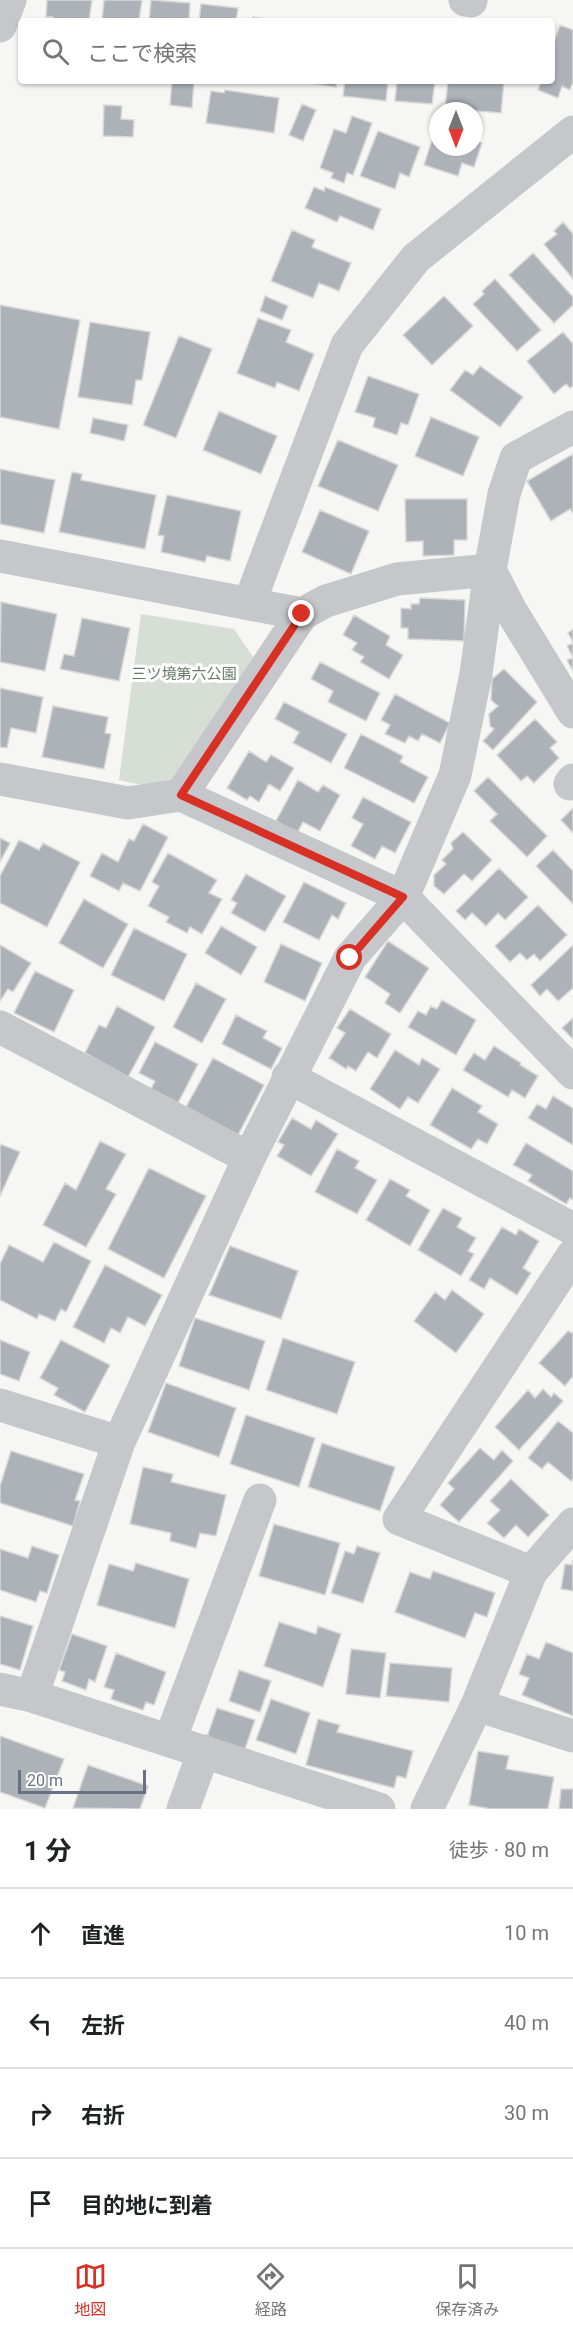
<!DOCTYPE html>
<html lang="ja">
<meta charset="utf-8">
<style>
:root{--surface:#fff;--page:#f6f6f6;--text:#202124;--muted:#757577;--line:#e0e0e0;--accent:#d93025}
body{margin:0;font-family:Roboto,"Noto Sans JP",sans-serif;background:var(--page);color:var(--text)}
.compass{position:absolute;left:429px;top:102px;width:54px;height:54px;border-radius:50%;background:var(--surface);box-shadow:0 2px 4px #0004;rotate:180deg}
.scale{position:absolute;left:18px;bottom:15px;width:128px;box-sizing:border-box;padding-left:6px;border:3px solid #677183;border-top:0;font-size:16px;line-height:21px;white-space:nowrap;color:#677183;-webkit-text-stroke:4px #fff;paint-order:stroke}
.stop{position:absolute;width:18px;height:18px;margin:-14px;border:4px solid #d93025;border-radius:50%;background:#fff}
.stop.end{background:#d93025;border-color:#fff;box-shadow:0 2px 6px #0008}
.list{margin:0;padding:0;list-style:none}
h2{display:flex;justify-content:space-between;align-items:center;height:78px;margin:0;padding:0 24px;font-size:26px}
h2 small{font-size:20px;font-weight:400;color:var(--muted)}
.list li{display:grid;grid-template-columns:39px 1fr auto;gap:18px;align-items:center;box-sizing:border-box;height:90px;padding:0 24px;border-top:2px solid var(--line)}
.list b{display:block;font-size:22px;white-space:nowrap}
.list em{font-size:20px;font-style:normal;color:var(--muted)}
.icon{flex:none;width:33px;height:33px;fill:none;stroke:currentColor;stroke-width:2;stroke-linecap:round;stroke-linejoin:round}
.map{position:relative;flex:none;width:573px;height:1809px;overflow:hidden}
.search{position:absolute;background:var(--surface);box-shadow:0 2px 4px #0004;left:18px;right:18px;top:18px;height:66px;display:flex;align-items:center;gap:15px;box-sizing:border-box;padding:0 21px;border-radius:6px;color:var(--muted);font-size:22px}
.sheet{height:438px;background:var(--surface)}
nav{display:flex;justify-content:space-around;align-items:center;box-sizing:border-box;height:84px;border-top:2px solid var(--line);background:var(--surface);font-size:16px;color:var(--muted)}
nav a{display:grid;justify-items:center;gap:3px}
nav .on{color:var(--accent)}
.map>svg:first-child{display:block}
.green{fill:#d7ded5}
.building{fill:#adb2b9;stroke:#d8d8d6;stroke-width:1.5}
.lines{fill:none;stroke-linecap:round;stroke-linejoin:round}
.street{stroke:#c5c7cb;stroke-width:33}
.route{stroke:#d93025;stroke-width:8}
.labels{text-anchor:middle;dominant-baseline:central;stroke-width:6;stroke-linejoin:round;paint-order:stroke}
.park-label{font-size:15px;fill:#667b66;stroke:#fff}
</style>
<div class="map">
<svg width="573" height="1809" viewBox="0 0 573 1809">
<rect width="100%" height="100%" fill="#f6f7f4"/>
<path class="green" d="M 141,614 L 234,629 L 253,657 L 172,792 L 119,780 Z"/>
<path class="building" d="M 47,0 L 92,0 L 89,21 L 53,21 L 53,17 L 46,17 Z
M 104,0 L 142,0 L 139,21 L 102,21 Z
M 151,0 L 190,3 L 189,21 L 149,21 Z
M 201,4 L 238,8 L 236,21 L 199,21 Z
M 253,17 L 276,21 L 253,21 Z
M 560,25 L 573,30 L 573,82 L 570,90 L 562,86 L 558,98 L 538,90 L 541,81 L 552,81 L 552,48 Z
M 172,81 L 194,81 L 192,108 L 170,105 Z
M 295,81 L 337,81 L 336,87 Z
M 345,81 L 388,81 L 386,101 L 343,96 Z
M 397,81 L 435,81 L 432,104 L 395,101 Z
M 448,81 L 504,81 L 501,113 L 445,108 Z
M 225,90 L 279,98 L 274,133 L 206,123 L 211,91 L 224,93 Z
M 302,104 L 316,110 L 303,141 L 289,135 Z
M 104,105 L 122,106 L 121,119 L 134,120 L 133,137 L 103,136 Z
M 352,116 L 372,123 L 353,175 L 347,173 L 344,183 L 331,178 L 333,173 L 320,168 L 334,129 L 346,133 Z
M 436,127 L 438,128 L 438,147 L 474,147 L 474,140 L 482,143 L 474,167 L 462,163 L 458,176 L 424,165 Z
M 378,131 L 420,147 L 409,177 L 400,173 L 395,189 L 360,176 Z
M 314,187 L 324,191 L 325,187 L 381,209 L 373,230 L 340,216 L 337,222 L 305,208 Z
M 563,222 L 573,234 L 573,279 L 544,244 L 557,234 L 554,231 Z
M 292,230 L 315,240 L 312,247 L 351,263 L 339,291 L 319,283 L 313,298 L 271,281 Z
M 533,253 L 573,297 L 573,305 L 554,323 L 509,275 Z
M 495,279 L 541,330 L 517,351 L 473,304 L 484,294 L 482,291 Z
M 265,296 L 288,306 L 282,320 L 260,311 Z
M 444,296 L 473,326 L 432,365 L 403,335 Z
M 0,305 L 80,320 L 59,429 L 0,417 Z
M 258,318 L 291,330 L 286,342 L 314,354 L 299,391 L 277,382 L 275,388 L 237,373 Z
M 90,322 L 150,332 L 142,380 L 136,380 L 132,405 L 78,397 Z
M 563,332 L 573,344 L 573,386 L 570,388 L 566,384 L 554,394 L 527,361 Z
M 179,336 L 212,349 L 176,438 L 143,425 Z
M 480,366 L 523,397 L 500,427 L 450,390 L 465,370 L 473,375 Z
M 368,376 L 419,394 L 408,425 L 401,423 L 397,435 L 373,427 L 375,418 L 355,412 Z
M 219,411 L 277,436 L 261,474 L 203,450 Z
M 431,417 L 479,437 L 463,476 L 415,456 Z
M 93,418 L 128,425 L 124,441 L 90,433 Z
M 338,440 L 398,465 L 378,511 L 318,486 Z
M 573,454 L 573,513 L 570,509 L 551,521 L 527,481 Z
M 0,469 L 55,480 L 44,533 L 0,524 Z
M 72,472 L 82,474 L 81,480 L 156,495 L 145,549 L 59,532 Z
M 167,495 L 241,511 L 230,561 L 207,556 L 205,562 L 161,552 L 164,536 L 158,535 Z
M 405,499 L 467,499 L 467,540 L 454,540 L 454,555 L 423,556 L 423,541 L 406,542 Z
M 320,510 L 369,531 L 351,574 L 302,552 Z
M 420,598 L 465,600 L 464,641 L 408,639 L 408,628 L 401,628 L 401,608 L 411,609 L 411,604 L 419,604 Z
M 1,602 L 57,614 L 45,671 L 0,662 Z
M 354,615 L 390,636 L 386,645 L 403,655 L 389,679 L 360,662 L 364,657 L 352,650 L 357,643 L 343,635 Z
M 82,618 L 130,628 L 119,681 L 60,669 L 64,654 L 74,656 Z
M 573,629 L 573,642 L 568,633 Z
M 573,643 L 573,657 L 567,646 Z
M 573,658 L 573,671 L 567,660 Z
M 320,662 L 380,693 L 366,721 L 328,702 L 333,691 L 311,679 Z
M 504,669 L 537,702 L 493,750 L 483,741 L 494,729 L 490,726 L 489,714 L 498,706 L 491,700 L 492,679 Z
M 0,688 L 43,697 L 36,733 L 11,728 L 7,748 L 0,747 Z
M 395,694 L 450,723 L 440,743 L 422,734 L 418,741 L 409,736 L 405,743 L 385,734 L 390,725 L 381,720 Z
M 284,702 L 347,734 L 331,763 L 293,743 L 299,732 L 275,719 Z
M 53,706 L 108,717 L 105,733 L 111,734 L 104,769 L 42,757 Z
M 535,719 L 557,742 L 550,748 L 559,758 L 534,783 L 527,776 L 521,781 L 497,755 Z
M 361,734 L 403,756 L 400,762 L 428,777 L 414,803 L 344,768 Z
M 249,751 L 266,762 L 271,755 L 294,768 L 280,791 L 269,784 L 259,802 L 250,796 L 247,800 L 227,788 Z
M 488,777 L 547,836 L 527,857 L 490,821 L 497,814 L 474,791 Z
M 298,780 L 318,792 L 323,785 L 340,795 L 320,831 L 303,822 L 297,833 L 276,821 Z
M 363,797 L 411,822 L 395,853 L 382,846 L 375,859 L 351,846 L 363,824 L 352,818 Z
M 573,808 L 573,833 L 561,820 Z
M 143,824 L 168,837 L 140,891 L 123,883 L 119,891 L 90,876 L 102,853 L 118,862 L 129,839 L 134,841 Z
M 463,832 L 492,860 L 472,881 L 464,874 L 444,894 L 434,886 L 434,875 L 446,864 L 442,860 L 453,849 L 451,843 Z
M 0,838 L 10,843 L 0,862 Z
M 19,840 L 39,850 L 43,843 L 80,862 L 47,927 L 0,903 L 0,876 Z
M 553,850 L 573,871 L 573,904 L 536,866 Z
M 168,853 L 217,880 L 209,893 L 222,899 L 202,934 L 190,927 L 187,933 L 166,922 L 169,917 L 148,906 L 159,886 L 152,882 Z
M 499,868 L 528,897 L 505,920 L 498,913 L 486,926 L 472,913 L 465,920 L 456,911 Z
M 246,874 L 286,896 L 265,932 L 231,913 L 237,903 L 231,900 Z
M 304,882 L 346,903 L 338,919 L 332,915 L 319,940 L 283,922 Z
M 84,899 L 128,924 L 103,968 L 59,943 Z
M 538,905 L 567,935 L 540,961 L 534,954 L 527,960 L 520,953 L 510,962 L 495,946 Z
M 221,926 L 257,947 L 241,975 L 205,953 Z
M 134,928 L 187,954 L 164,1001 L 111,975 Z
M 388,941 L 429,968 L 400,1013 L 385,1003 L 390,994 L 365,977 Z
M 281,944 L 322,963 L 305,1001 L 264,982 Z
M 0,945 L 31,963 L 13,992 L 8,989 L 0,1001 Z
M 573,945 L 573,988 L 558,1001 L 547,989 L 540,996 L 531,985 Z
M 35,971 L 74,990 L 54,1032 L 14,1013 Z
M 196,983 L 226,999 L 202,1043 L 173,1027 Z
M 442,1000 L 476,1020 L 456,1055 L 408,1027 L 418,1011 L 426,1015 L 431,1006 L 437,1009 Z
M 117,1006 L 155,1027 L 128,1077 L 85,1053 L 99,1025 L 106,1028 Z
M 350,1009 L 391,1034 L 377,1058 L 368,1052 L 356,1071 L 348,1066 L 346,1069 L 329,1058 L 345,1033 L 337,1028 Z
M 236,1015 L 267,1031 L 263,1038 L 282,1048 L 271,1069 L 222,1044 Z
M 573,1018 L 573,1039 L 562,1028 Z
M 155,1042 L 198,1064 L 178,1103 L 151,1089 L 155,1081 L 139,1073 Z
M 494,1046 L 521,1063 L 520,1065 L 538,1076 L 525,1098 L 512,1090 L 508,1097 L 463,1070 L 474,1053 L 485,1060 Z
M 395,1050 L 419,1065 L 422,1058 L 440,1069 L 418,1103 L 408,1097 L 400,1109 L 370,1089 Z
M 213,1058 L 264,1085 L 238,1135 L 186,1107 Z
M 452,1088 L 482,1106 L 478,1112 L 498,1124 L 487,1144 L 478,1139 L 471,1149 L 430,1125 Z
M 553,1096 L 573,1108 L 573,1145 L 528,1118 L 537,1104 L 546,1109 Z
M 292,1118 L 311,1129 L 316,1120 L 338,1134 L 311,1176 L 277,1156 L 284,1145 L 278,1142 Z
M 100,1141 L 126,1154 L 106,1189 L 116,1194 L 86,1247 L 43,1225 L 65,1183 L 76,1190 Z
M 526,1143 L 573,1171 L 573,1200 L 570,1198 L 566,1204 L 528,1181 L 532,1175 L 513,1165 Z
M 0,1144 L 20,1152 L 0,1196 Z
M 337,1149 L 359,1161 L 355,1168 L 377,1180 L 357,1214 L 315,1192 Z
M 149,1168 L 206,1196 L 164,1278 L 108,1249 Z
M 390,1179 L 410,1190 L 406,1196 L 430,1210 L 410,1246 L 366,1220 Z
M 443,1208 L 462,1218 L 457,1227 L 476,1238 L 468,1251 L 474,1254 L 461,1276 L 418,1250 Z
M 502,1227 L 516,1235 L 519,1229 L 539,1241 L 523,1268 L 531,1273 L 517,1295 L 490,1278 L 484,1289 L 469,1280 Z
M 54,1242 L 91,1261 L 66,1312 L 61,1309 L 55,1321 L 39,1314 L 37,1319 L 0,1300 L 0,1264 L 9,1245 L 43,1262 Z
M 230,1246 L 298,1271 L 281,1319 L 209,1295 Z
M 105,1265 L 162,1295 L 145,1326 L 128,1317 L 120,1333 L 111,1328 L 104,1343 L 73,1327 Z
M 452,1290 L 484,1314 L 456,1353 L 414,1321 L 435,1292 L 445,1300 Z
M 195,1318 L 265,1341 L 249,1390 L 179,1366 Z
M 568,1331 L 572,1333 L 573,1332 L 573,1376 L 565,1386 L 539,1363 Z
M 283,1338 L 355,1362 L 337,1414 L 266,1390 Z
M 0,1340 L 30,1352 L 19,1381 L 0,1374 Z
M 61,1340 L 110,1365 L 85,1412 L 54,1395 L 58,1388 L 40,1378 Z
M 166,1383 L 236,1408 L 219,1457 L 148,1432 Z
M 543,1389 L 551,1397 L 554,1393 L 563,1401 L 519,1450 L 495,1427 L 528,1390 L 535,1398 Z
M 246,1415 L 315,1438 L 299,1487 L 230,1464 Z
M 558,1421 L 573,1433 L 573,1478 L 571,1481 L 548,1462 L 542,1469 L 528,1458 Z
M 322,1443 L 395,1467 L 380,1511 L 308,1487 Z
M 480,1448 L 494,1460 L 502,1450 L 513,1461 L 459,1522 L 440,1505 L 454,1489 L 448,1483 Z
M 11,1451 L 84,1474 L 75,1500 L 80,1501 L 73,1526 L 0,1503 L 0,1486 Z
M 143,1467 L 173,1474 L 171,1482 L 226,1495 L 216,1536 L 200,1533 L 196,1548 L 170,1541 L 171,1533 L 130,1524 Z
M 511,1479 L 549,1515 L 528,1537 L 516,1525 L 504,1538 L 487,1523 L 500,1510 L 490,1501 Z
M 274,1524 L 340,1543 L 325,1595 L 259,1576 Z
M 32,1546 L 59,1555 L 47,1593 L 40,1591 L 36,1602 L 0,1590 L 0,1549 L 28,1558 Z
M 357,1546 L 380,1553 L 363,1603 L 331,1593 L 345,1551 L 354,1554 Z
M 573,1560 L 573,1591 L 561,1589 L 565,1564 L 572,1565 Z
M 136,1563 L 189,1579 L 175,1628 L 97,1605 L 109,1564 L 133,1571 Z
M 433,1571 L 495,1593 L 487,1617 L 475,1613 L 465,1638 L 395,1612 L 410,1572 L 430,1579 Z
M 0,1616 L 33,1626 L 20,1670 L 0,1664 Z
M 279,1622 L 316,1634 L 318,1626 L 341,1634 L 323,1687 L 264,1666 Z
M 72,1634 L 107,1646 L 95,1682 L 89,1679 L 86,1690 L 62,1681 L 65,1672 L 59,1670 Z
M 546,1642 L 573,1653 L 573,1716 L 522,1695 L 529,1678 L 519,1674 L 527,1654 L 539,1659 Z
M 351,1649 L 386,1653 L 380,1698 L 346,1694 Z
M 116,1653 L 166,1672 L 154,1705 L 146,1702 L 143,1710 L 111,1699 L 114,1690 L 104,1687 Z
M 390,1663 L 452,1668 L 449,1702 L 386,1696 Z
M 239,1670 L 271,1681 L 260,1712 L 229,1701 Z
M 271,1699 L 310,1713 L 296,1754 L 256,1740 Z
M 217,1708 L 255,1720 L 245,1749 L 207,1737 Z
M 318,1719 L 340,1725 L 337,1732 L 413,1751 L 406,1778 L 397,1776 L 394,1788 L 306,1765 Z
M 0,1736 L 64,1759 L 45,1808 L 0,1792 Z
M 478,1751 L 509,1756 L 506,1769 L 554,1777 L 548,1809 L 491,1809 L 469,1805 Z
M 88,1765 L 148,1786 L 140,1809 L 73,1808 Z
M 561,1789 L 573,1789 L 573,1809 L 559,1809 Z"/>
<g class="lines">
<path class="street" d="M 465,0 L 471,1
M 0,26 L 10,0
M 0,556 L 302,614 L 326,601 L 397,579 L 490,570 L 510,609 L 573,712
M 249,604 L 347,345 L 416,258 L 573,132
M 0,779 L 128,803 L 181,795 L 302,614
M 570,784 L 573,780
M 181,795 L 403,897 L 573,1073
M 0,1027 L 249,1158
M 288,1077 L 573,1229
M 0,1405 L 119,1442
M 531,1572 L 399,1519 L 573,1255
M 0,1689 L 32,1696 L 379,1809
M 32,1696 L 119,1442 L 249,1158 L 350,958 L 403,897 L 455,775 L 476,674 L 490,570 L 504,494 L 516,458 L 573,427
M 477,1705 L 573,1736
M 170,1740 L 260,1500
M 183,1809 L 204,1751
M 427,1809 L 477,1705 L 531,1572 L 573,1524"/>
</g>
<g class="lines">
<path class="route" d="M 302,614 L 181,795 L 403,897 L 350,958"/>
</g>
<g class="labels">
<g class="park-label">
<text x="184" y="674">三ツ境第六公園</text>
</g>
</g>
</svg>
<svg class="compass" viewBox="-18 -18 36 36"><path d="M0-13l5 13h-10z" fill="#e53935"/><path d="M0 13l5-13h-10z" fill="#757577"/></svg>
<div class="scale">20 m</div>
<div class="stop" style="left:350px;top:958px"></div>
<div class="stop end" style="left:302px;top:614px"></div>
<div class="search"><svg class="icon" aria-label="search" viewBox="0 0 24 24"><circle cx="10" cy="10" r="6"/><path d="M15 15l6 6"/></svg>ここで検索</div>
</div>
<section class="sheet">
<h2>1 分<small>徒歩 · 80 m</small></h2>
<ul class="list">
<li><svg class="icon" aria-label="ahead" viewBox="0 0 24 24"><path d="M12 20V5M6 11l6-6 6 6"/></svg><div><b>直進</b></div><em>10 m</em></li>
<li><svg class="icon" aria-label="left" viewBox="0 0 24 24"><path d="M17 20v-9H6M10 6l-5 5 5 5"/></svg><div><b>左折</b></div><em>40 m</em></li>
<li><svg class="icon" aria-label="right" viewBox="0 0 24 24"><path d="M7 20v-9h11M14 6l5 5-5 5"/></svg><div><b>右折</b></div><em>30 m</em></li>
<li><svg class="icon" aria-label="arrive" viewBox="0 0 24 24"><path d="M6 21V4h12l-3 4 3 4H6"/></svg><div><b>目的地に到着</b></div></li>
</ul>
</section>
<nav>
<a class="on"><svg class="icon" aria-label="map" viewBox="0 0 24 24"><path d="M3 6l6-2 6 2 6-2v14l-6 2-6-2-6 2zM9 4v14M15 6v14"/></svg>地図</a>
<a><svg class="icon" aria-label="directions" viewBox="0 0 24 24"><path d="M12 3l9 9-9 9-9-9zM9 14v-3h6M13 9l2 2-2 2"/></svg>経路</a>
<a><svg class="icon" aria-label="saved" viewBox="0 0 24 24"><path d="M7 4h10v16l-5-4-5 4z"/></svg>保存済み</a>
</nav>
